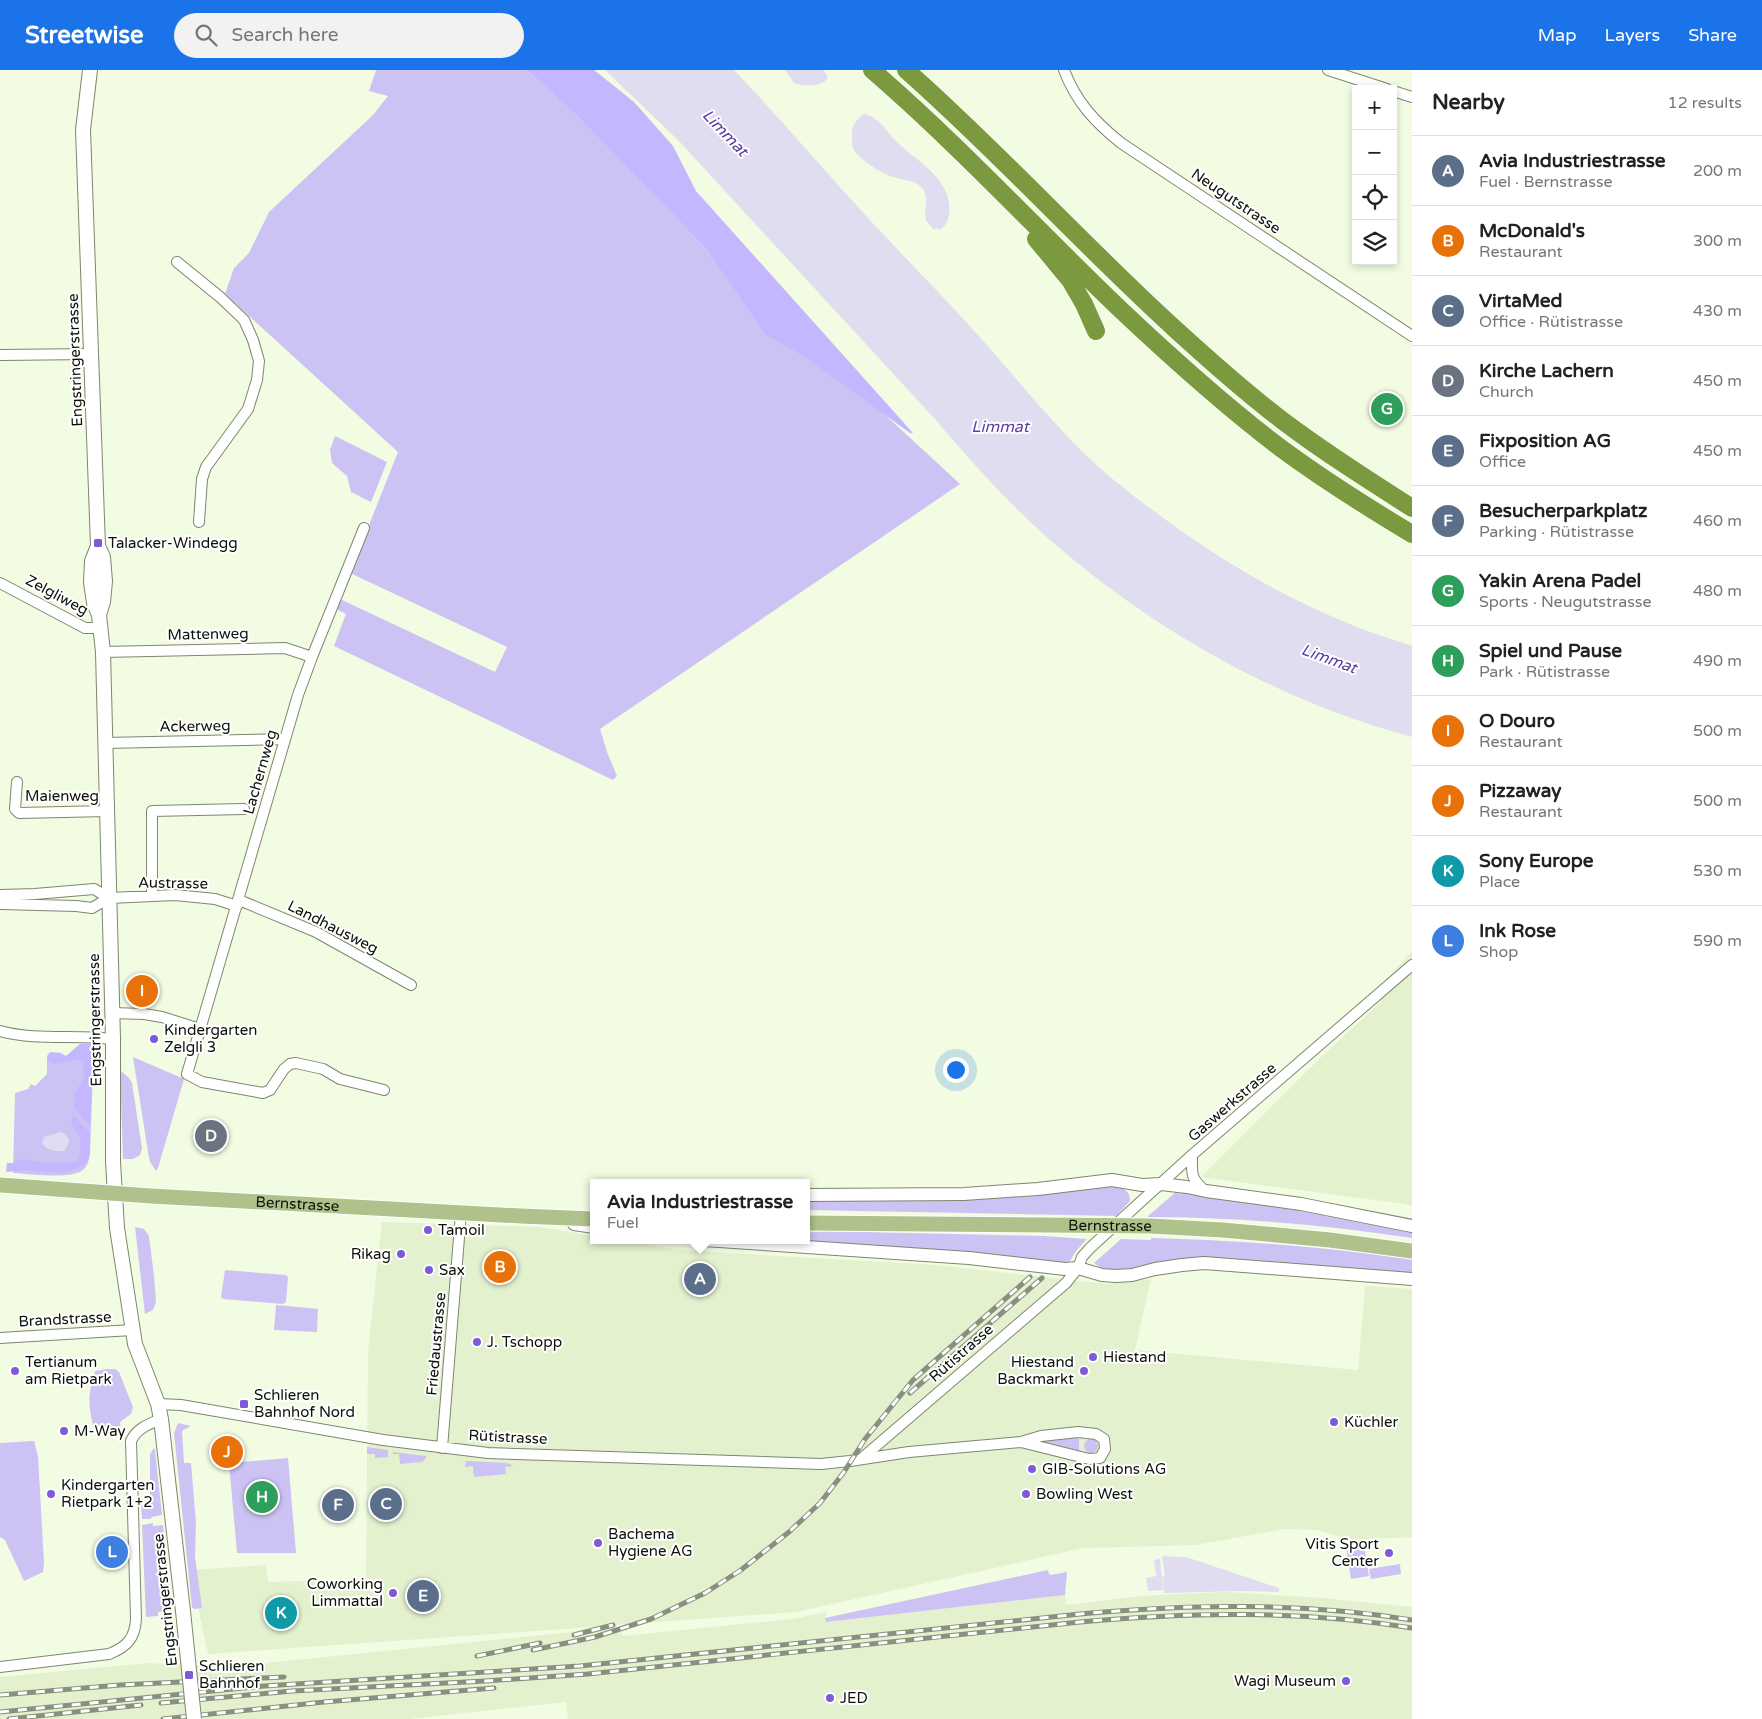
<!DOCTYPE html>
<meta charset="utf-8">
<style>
:root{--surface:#fff;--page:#f2f2f2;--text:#222;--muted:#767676;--line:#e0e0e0;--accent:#1a73e8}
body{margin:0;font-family:"Varela Round",sans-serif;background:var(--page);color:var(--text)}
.controls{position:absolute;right:15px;top:15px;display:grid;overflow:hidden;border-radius:0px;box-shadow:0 2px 8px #0003}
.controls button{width:45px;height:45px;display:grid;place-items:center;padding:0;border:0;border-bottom:1px solid var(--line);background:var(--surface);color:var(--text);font:25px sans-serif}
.you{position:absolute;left:955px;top:999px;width:18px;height:18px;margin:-12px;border:4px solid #fff;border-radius:50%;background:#1a73e8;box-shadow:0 0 0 8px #1a73e833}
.badge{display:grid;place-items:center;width:32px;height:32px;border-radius:50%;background:var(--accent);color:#fff;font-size:16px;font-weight:700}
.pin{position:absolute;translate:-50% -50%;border:2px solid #fff;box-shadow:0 1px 5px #0006}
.popup{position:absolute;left:590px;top:1109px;width:220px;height:65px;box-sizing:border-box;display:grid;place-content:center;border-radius:0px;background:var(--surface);filter:drop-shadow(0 1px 4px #0005);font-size:16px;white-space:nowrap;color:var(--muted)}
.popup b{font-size:19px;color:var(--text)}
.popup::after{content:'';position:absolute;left:50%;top:100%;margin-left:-10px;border:10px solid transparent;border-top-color:var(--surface)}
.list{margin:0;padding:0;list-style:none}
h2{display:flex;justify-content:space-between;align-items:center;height:65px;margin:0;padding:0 20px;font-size:21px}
h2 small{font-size:16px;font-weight:400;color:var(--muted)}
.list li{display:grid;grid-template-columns:32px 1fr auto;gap:15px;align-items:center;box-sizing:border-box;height:70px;padding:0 20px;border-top:1px solid var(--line)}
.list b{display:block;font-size:19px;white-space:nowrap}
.list p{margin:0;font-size:16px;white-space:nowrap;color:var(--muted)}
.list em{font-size:16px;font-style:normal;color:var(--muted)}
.icon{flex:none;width:28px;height:28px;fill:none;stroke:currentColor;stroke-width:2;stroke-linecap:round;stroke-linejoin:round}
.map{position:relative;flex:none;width:1412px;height:1649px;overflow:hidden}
header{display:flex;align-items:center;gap:30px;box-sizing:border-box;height:70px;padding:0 25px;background:var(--accent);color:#fff}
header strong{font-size:24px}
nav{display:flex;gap:28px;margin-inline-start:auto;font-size:18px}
.search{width:350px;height:45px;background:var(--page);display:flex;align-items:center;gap:12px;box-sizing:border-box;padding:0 18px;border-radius:28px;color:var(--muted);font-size:19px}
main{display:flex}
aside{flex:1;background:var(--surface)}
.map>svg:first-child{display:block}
.built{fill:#e3f1cf}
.green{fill:#ccc3f4}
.forest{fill:#c4b6ff}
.water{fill:#e0ddf0}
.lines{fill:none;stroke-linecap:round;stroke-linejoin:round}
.minor-casing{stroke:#7d876f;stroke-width:12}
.tertiary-casing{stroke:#7d876f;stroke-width:14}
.secondary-casing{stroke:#7d876f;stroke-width:16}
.primary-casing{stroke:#fff;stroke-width:17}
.motorway-casing{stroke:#fff;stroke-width:19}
.minor{stroke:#fff;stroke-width:10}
.tertiary{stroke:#fff;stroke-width:12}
.secondary{stroke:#fff;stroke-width:14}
.primary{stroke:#b0c28c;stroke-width:15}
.motorway{stroke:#7b993f;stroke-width:18}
.rail-casing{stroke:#89907e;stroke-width:5}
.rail{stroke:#fff;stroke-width:3;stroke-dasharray:9;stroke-linecap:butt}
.secondary-bridge-casing{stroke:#7d876f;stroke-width:16;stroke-linecap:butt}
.primary-bridge-casing{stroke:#fff;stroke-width:17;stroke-linecap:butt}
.secondary-bridge{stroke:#fff;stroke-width:14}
.primary-bridge{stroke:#b0c28c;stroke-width:15}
.poi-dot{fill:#7e5bd5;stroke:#fff;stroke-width:2}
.labels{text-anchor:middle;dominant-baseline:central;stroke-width:4;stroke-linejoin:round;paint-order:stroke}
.street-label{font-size:15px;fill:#0d1108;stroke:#fff}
.poi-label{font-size:15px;fill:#0d1108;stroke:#fff;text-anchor:start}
.water-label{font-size:16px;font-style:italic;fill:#5c3da4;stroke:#fff}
</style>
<header>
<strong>Streetwise</strong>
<div class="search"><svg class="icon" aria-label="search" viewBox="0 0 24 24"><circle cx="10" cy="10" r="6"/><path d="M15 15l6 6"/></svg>Search here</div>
<nav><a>Map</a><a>Layers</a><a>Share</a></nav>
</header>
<main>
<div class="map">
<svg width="1412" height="1649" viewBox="0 0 1412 1649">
<rect width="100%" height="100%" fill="#f2fce2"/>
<path class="built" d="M 1412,881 L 1412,1136 L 1405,1134 L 1201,1107 L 1322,986 L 1381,932 L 1374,923 Z
M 382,1152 L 540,1157 L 594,1166 L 594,1170 L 620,1170 L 678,1180 L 936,1195 L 1107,1214 L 1151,1209 L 1135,1280 L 1358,1300 L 1365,1216 L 1412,1219 L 1412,1467 L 1351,1470 L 1317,1460 L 1285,1459 L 1196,1475 L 1084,1478 L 796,1542 L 616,1555 L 623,1566 L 792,1549 L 827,1542 L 825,1548 L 826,1552 L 1065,1525 L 1066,1535 L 1140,1526 L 1226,1522 L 1323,1528 L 1412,1537 L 1412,1649 L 568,1649 L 566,1632 L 410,1649 L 0,1649 L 0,1607 L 148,1593 L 227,1597 L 572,1562 L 592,1557 L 208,1584 L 190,1500 L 266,1495 L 268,1512 L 366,1509 L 368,1282 Z"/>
<path class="green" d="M 376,0 L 527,0 L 577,46 L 708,181 L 960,414 L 600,659 L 607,682 L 617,706 L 613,710 L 334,576 L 346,544 L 336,539 L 340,529 L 495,602 L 507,577 L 350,503 L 398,382 L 225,224 L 234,198 L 249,183 L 269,142 L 372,46 L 388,26 L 369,21 Z
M 335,366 L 387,392 L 371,432 L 351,422 L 347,406 L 332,393 L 330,380 Z
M 80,974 L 94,974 L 90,1084 C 89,1089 88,1095 84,1099 C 74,1110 29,1104 13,1103 L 15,1023 L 28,1019 L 31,1014 L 35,1016 L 47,1004 L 47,986 L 65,988 Z
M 133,987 L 184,1009 L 158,1098 L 156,1101 L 150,1092 L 148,1082 Z
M 120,1000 L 129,1008 L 132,1013 L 142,1078 L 140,1085 L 133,1089 L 123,1089 Z
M 1105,1115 C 1116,1117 1130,1116 1130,1131 L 1116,1146 L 806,1140 L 806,1130 Z
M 1177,1121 L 1180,1121 L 1177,1123 L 1180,1124 L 1184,1121 L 1215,1124 L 1412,1159 L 1412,1168 C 1324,1155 1236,1147 1147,1147 Z
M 135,1157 L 144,1159 L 149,1166 L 154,1206 L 156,1232 L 153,1240 L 145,1244 Z
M 823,1161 L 1044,1166 L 1087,1169 L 1076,1181 L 1070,1191 L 1062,1194 L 761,1170 L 806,1170 L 806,1163 Z
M 1151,1168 C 1240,1170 1324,1177 1412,1189 L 1412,1205 L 1241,1191 L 1132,1200 L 1110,1200 L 1101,1198 L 1094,1193 L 1121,1169 L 1151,1170 Z
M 225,1200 L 286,1205 L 288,1207 L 286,1232 L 283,1234 L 223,1229 L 221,1227 Z
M 276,1235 L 318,1239 L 317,1262 L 274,1260 Z
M 107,1299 L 115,1299 L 119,1302 L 133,1337 L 131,1344 L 120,1352 L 121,1362 L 97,1359 L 93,1356 C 88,1332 88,1325 95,1301 Z
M 178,1353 L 191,1356 L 182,1361 L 184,1393 L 191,1393 L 196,1453 L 195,1486 L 202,1538 L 194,1539 L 192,1537 L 174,1363 Z
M 1079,1367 L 1079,1382 L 1041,1372 L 1041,1370 Z
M1084 1376a7 7 0 1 1 14 0a7 7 0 1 1-14 0Z
M 34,1371 L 38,1386 L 44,1493 L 43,1502 L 24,1511 L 5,1470 L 0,1467 L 0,1373 Z
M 367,1377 L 388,1380 L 388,1387 L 375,1388 L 375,1384 L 367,1384 Z
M 154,1378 L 155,1380 L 162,1445 L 152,1447 L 150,1449 L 142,1449 L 141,1431 L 150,1431 L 150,1384 Z
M 393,1382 L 426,1386 L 426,1388 L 422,1392 L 400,1394 L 399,1384 L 393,1384 Z
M 288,1388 L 296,1483 L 237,1483 L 229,1393 Z
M 466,1391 L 508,1393 L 513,1396 L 505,1397 L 506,1404 L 474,1407 L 473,1396 L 465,1397 Z
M 153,1453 L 153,1456 L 163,1455 L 172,1541 L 158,1542 L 158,1546 L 146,1547 L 142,1455 Z
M 1364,1475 L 1369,1506 L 1351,1509 L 1346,1478 Z
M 1400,1494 L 1401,1504 L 1371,1509 L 1369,1499 Z
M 1048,1500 L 1049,1504 L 1051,1505 L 1067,1502 L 1065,1525 L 826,1552 L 825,1548 Z"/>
<path class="forest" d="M 527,0 L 594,0 L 634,32 L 673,76 L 696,121 L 913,363 L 910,363 L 805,287 L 765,264 L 708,181 L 577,46 Z
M 80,974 L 94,974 L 90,1054 L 83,1049 L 74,1037 L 74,1025 L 84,1007 L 83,992 L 76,989 C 66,993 56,996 47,990 L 47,986 L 50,982 L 61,983 L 66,986 Z
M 73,1045 L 90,1063 L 89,1089 C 72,1107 57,1102 34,1101 C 25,1100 16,1101 6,1102 L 7,1093 L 13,1093 L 14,1091 L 20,1089 L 43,1093 L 77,1092 L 80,1085 L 80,1066 L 71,1055 Z"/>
<path class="water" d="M 605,0 L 734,0 C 780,48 823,99 868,148 C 904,187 941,224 977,264 C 1023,315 1066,372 1120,415 C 1185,467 1255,513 1331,546 C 1357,558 1385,567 1412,576 L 1412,667 C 1278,631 1153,560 1049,469 C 1007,432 970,390 934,348 L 678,70 Z
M 785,0 L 824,0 L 828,8 C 822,17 805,17 794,13 Z
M 864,44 C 880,47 886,62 898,73 C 918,92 954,111 949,144 C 948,151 946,155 940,160 L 936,158 L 934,160 L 926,151 C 923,140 930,127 922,118 C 915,110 903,110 893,107 C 882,104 857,88 853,78 C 852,74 852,70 852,66 C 851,56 856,49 864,44 Z
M 60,1062 L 66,1065 L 69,1070 L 68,1075 L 64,1081 C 54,1081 47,1081 42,1073 L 44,1067 Z
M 1162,1486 L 1186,1487 L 1279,1518 L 1279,1522 L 1243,1521 L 1164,1523 L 1162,1507 L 1165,1506 Z
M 1160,1489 L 1163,1520 L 1148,1521 L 1146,1508 L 1156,1506 L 1154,1490 Z"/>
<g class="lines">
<g class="minor-casing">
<path id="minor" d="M 1064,0 C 1076,32 1095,52 1121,73 L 1412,266
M 1328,0 L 1387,19
M 1393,21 L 1412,27
M 177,192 L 220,227 L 244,250 L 253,270 L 259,291 L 257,310 L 248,339 L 206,397 L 202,409 L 199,452
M 0,285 L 91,284
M 364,458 L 312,587 L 298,625 L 187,1004 L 202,1012 L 263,1023 L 270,1020 L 284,999 L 290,994 L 296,993 L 323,999 L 340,1009 L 384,1020
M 0,513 L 85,558 L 101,558
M 103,582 L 285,578 L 312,587
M 105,673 L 285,669
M 17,712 L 15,739 L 19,743 L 107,741
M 0,825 L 35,824 L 94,819 L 109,828
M 152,826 L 152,741 L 244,739
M 239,830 L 316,862 L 411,915
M 0,834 L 76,836 L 92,838 L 109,828 L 175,825 L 215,829 L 237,836
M 112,943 L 144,944 L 162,947 L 200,959
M 0,961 C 37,971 76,964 113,969
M 1192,1085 C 1192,1105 1190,1107 1205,1121
M 0,1268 L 132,1260
M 158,1334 L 181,1335 L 383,1370 L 488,1383 L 821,1394 L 850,1391 L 909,1382 L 1021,1372
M 1078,1362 L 1096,1364 L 1104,1369 L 1105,1379 L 1100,1388 L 1089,1389 L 1021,1372 L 1041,1366 Z
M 442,1378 L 461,1143
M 861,1389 L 1066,1213 L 1078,1198 L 1082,1187 L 1090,1178 L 1192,1085 L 1412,895
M 0,1597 L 109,1584 C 127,1577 135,1568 136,1549 L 131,1371 C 137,1358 149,1354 161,1349"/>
</g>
<g class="tertiary-casing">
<path id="tertiary" d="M 806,1125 L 964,1124 L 1038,1119 L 1112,1110 L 1142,1115 L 1161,1114 L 1187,1117 L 1206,1121 L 1301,1134 L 1412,1156
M 574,1154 L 594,1157
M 704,1170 L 969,1188 L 1065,1199 L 1078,1198 L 1102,1205 L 1116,1206 L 1132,1205 L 1155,1199 L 1182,1195 L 1204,1193 L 1412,1209"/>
</g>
<g class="secondary-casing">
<path id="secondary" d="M 90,0 L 83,60 L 97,449 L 98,476 L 103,487 L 105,511 L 103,532 L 99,545
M 98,476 L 92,491 L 91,512 L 94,533 L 99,545 L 103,582 L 113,969 L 113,1092 L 117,1158 L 135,1274 L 158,1334 L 161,1349 L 183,1541"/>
</g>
<g class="primary-casing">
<g id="primary">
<path id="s1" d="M 0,1115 L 151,1126 L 521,1146 L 594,1149"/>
<path d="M 806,1153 L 1045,1155"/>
<path d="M 1223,1160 L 1330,1170 L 1412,1181"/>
</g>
</g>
<g class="motorway-casing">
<path id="motorway" d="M 872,0 C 960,76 1038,161 1122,241 C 1173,289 1226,337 1282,379 C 1324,410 1367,437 1412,464
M 906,0 C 999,82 1082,174 1174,258 C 1209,290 1245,322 1283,351 C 1324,382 1368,410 1412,438
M 1036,169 L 1070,210 L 1084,234 L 1096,261"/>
</g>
<use href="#minor" class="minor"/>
<use href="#tertiary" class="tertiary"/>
<use href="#secondary" class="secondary"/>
<use href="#primary" class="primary"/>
<use href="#motorway" class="motorway"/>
<g class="rail-casing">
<path id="rail" d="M 910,1323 L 1042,1208
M 574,1565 L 613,1555
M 533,1580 L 595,1567 L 651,1549 L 705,1523 L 741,1500 L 789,1462 L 820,1433 L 844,1402 L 865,1369 L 913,1310 L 1030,1207
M 477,1586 L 540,1573
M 0,1625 L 120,1615 L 284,1607
M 161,1633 L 292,1621 L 485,1611 L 588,1604 L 1080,1552 C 1191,1542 1302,1540 1412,1558
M 0,1642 L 264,1616 L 580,1596 L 1080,1544 C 1191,1534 1302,1532 1412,1550
M 9,1649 L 141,1635
M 163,1649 L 324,1632 L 494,1618"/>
</g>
<use href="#rail" class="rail"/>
<g class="secondary-bridge-casing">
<path id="secondary-bridge" d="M 183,1541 L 194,1649"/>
</g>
<g class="primary-bridge-casing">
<g id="primary-bridge">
<path id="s2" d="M 1045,1155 L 1150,1156 L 1223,1160"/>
</g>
</g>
<use href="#secondary-bridge" class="secondary-bridge"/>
<use href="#primary-bridge" class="primary-bridge"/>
</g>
<g class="poi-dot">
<rect x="93" y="468" width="10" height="10" rx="2.5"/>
<circle cx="154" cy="969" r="5"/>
<circle cx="428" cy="1160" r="5"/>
<circle cx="401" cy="1184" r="5"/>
<circle cx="429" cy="1200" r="5"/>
<circle cx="477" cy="1272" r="5"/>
<circle cx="1093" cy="1287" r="5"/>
<circle cx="15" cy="1301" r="5"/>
<circle cx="1084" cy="1301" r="5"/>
<rect x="239" y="1329" width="10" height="10" rx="2.5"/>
<circle cx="1334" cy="1352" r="5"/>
<circle cx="64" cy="1361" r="5"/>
<circle cx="1032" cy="1399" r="5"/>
<circle cx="51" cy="1424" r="5"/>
<circle cx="1026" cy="1424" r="5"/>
<circle cx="598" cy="1473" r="5"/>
<circle cx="1389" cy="1483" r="5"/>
<circle cx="393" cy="1523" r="5"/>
<rect x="184" y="1600" width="10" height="10" rx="2.5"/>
<circle cx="1346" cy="1611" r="5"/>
<circle cx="830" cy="1628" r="5"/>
</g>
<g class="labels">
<g class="street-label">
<text transform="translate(1236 131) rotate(34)">Neugutstrasse</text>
<text transform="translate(75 290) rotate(-92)">Engstringerstrasse</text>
<text transform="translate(57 525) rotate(28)">Zelgliweg</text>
<text transform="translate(208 564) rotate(-1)">Mattenweg</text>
<text transform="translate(195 656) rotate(-1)">Ackerweg</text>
<text transform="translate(260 702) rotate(-74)">Lachernweg</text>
<text x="62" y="726">Maienweg</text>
<text transform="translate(173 813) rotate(1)">Austrasse</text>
<text transform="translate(333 857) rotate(27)">Landhausweg</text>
<text transform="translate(95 950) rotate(-91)">Engstringerstrasse</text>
<text transform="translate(1232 1032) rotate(-41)">Gaswerkstrasse</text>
<text stroke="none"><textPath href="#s1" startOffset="298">Bernstrasse</textPath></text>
<text stroke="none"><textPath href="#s2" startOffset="65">Bernstrasse</textPath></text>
<text transform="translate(65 1249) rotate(-3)">Brandstrasse</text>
<text transform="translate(436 1274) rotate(-85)">Friedaustrasse</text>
<text transform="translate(961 1283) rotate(-41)">Rütistrasse</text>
<text transform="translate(508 1367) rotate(3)">Rütistrasse</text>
<text transform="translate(165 1530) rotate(-96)">Engstringerstrasse</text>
</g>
<g class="poi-label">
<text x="108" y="473">Talacker-Windegg</text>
<text x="164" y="960">Kindergarten<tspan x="164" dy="17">Zelgli 3</tspan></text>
<text x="438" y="1160">Tamoil</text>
<text x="391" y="1184" text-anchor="end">Rikag</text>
<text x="439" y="1200">Sax</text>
<text x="487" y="1272">J. Tschopp</text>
<text x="1103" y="1287">Hiestand</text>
<text x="25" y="1292">Tertianum<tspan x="25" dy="17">am Rietpark</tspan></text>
<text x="1074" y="1292" text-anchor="end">Hiestand<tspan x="1074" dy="17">Backmarkt</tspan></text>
<text x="254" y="1325">Schlieren<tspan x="254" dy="17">Bahnhof Nord</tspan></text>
<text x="1344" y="1352">Küchler</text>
<text x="74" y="1361">M-Way</text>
<text x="1042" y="1399">GIB-Solutions AG</text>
<text x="61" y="1415">Kindergarten<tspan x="61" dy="17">Rietpark 1+2</tspan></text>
<text x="1036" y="1424">Bowling West</text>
<text x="608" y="1464">Bachema<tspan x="608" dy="17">Hygiene AG</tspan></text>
<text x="1379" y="1474" text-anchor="end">Vitis Sport<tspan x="1379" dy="17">Center</tspan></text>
<text x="383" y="1514" text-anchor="end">Coworking<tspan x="383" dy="17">Limmattal</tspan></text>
<text x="199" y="1596">Schlieren<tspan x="199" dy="17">Bahnhof</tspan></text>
<text x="1336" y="1611" text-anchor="end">Wagi Museum</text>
<text x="840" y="1628">JED</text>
</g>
<g class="water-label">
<text transform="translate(725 63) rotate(46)">Limmat</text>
<text x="1000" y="357">Limmat</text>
<text transform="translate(1329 589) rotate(20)">Limmat</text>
</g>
</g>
</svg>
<div class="controls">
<button>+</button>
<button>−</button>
<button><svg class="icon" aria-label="locate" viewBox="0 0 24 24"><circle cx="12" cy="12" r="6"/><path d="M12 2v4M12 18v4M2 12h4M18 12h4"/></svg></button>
<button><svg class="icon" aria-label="layers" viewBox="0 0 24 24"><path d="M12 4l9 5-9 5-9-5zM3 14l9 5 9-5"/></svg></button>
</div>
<div class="you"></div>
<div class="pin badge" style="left:700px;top:1209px;background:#5c6f8a">A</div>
<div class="popup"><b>Avia Industriestrasse</b>Fuel</div>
<div class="pin badge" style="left:500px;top:1197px;background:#e8710a">B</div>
<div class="pin badge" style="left:386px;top:1434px;background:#5c6f8a">C</div>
<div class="pin badge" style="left:211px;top:1066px;background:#6b7280">D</div>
<div class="pin badge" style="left:423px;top:1526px;background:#5c6f8a">E</div>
<div class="pin badge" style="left:338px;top:1435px;background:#5c6f8a">F</div>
<div class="pin badge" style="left:1387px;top:339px;background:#2e9e5b">G</div>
<div class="pin badge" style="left:262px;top:1427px;background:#2e9e5b">H</div>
<div class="pin badge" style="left:142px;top:921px;background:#e8710a">I</div>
<div class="pin badge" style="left:227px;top:1382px;background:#e8710a">J</div>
<div class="pin badge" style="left:281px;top:1543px;background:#0f9aa8">K</div>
<div class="pin badge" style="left:112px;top:1482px;background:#3f7fe0">L</div>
</div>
<aside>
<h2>Nearby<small>12 results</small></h2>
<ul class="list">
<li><span class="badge" style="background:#5c6f8a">A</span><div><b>Avia Industriestrasse</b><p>Fuel · Bernstrasse</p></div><em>200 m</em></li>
<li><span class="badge" style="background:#e8710a">B</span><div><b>McDonald's</b><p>Restaurant</p></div><em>300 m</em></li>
<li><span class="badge" style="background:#5c6f8a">C</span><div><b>VirtaMed</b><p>Office · Rütistrasse</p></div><em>430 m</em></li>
<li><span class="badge" style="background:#6b7280">D</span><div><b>Kirche Lachern</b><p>Church</p></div><em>450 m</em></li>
<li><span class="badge" style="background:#5c6f8a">E</span><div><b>Fixposition AG</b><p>Office</p></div><em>450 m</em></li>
<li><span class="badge" style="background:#5c6f8a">F</span><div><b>Besucherparkplatz</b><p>Parking · Rütistrasse</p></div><em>460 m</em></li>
<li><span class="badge" style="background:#2e9e5b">G</span><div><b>Yakin Arena Padel</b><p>Sports · Neugutstrasse</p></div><em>480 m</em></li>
<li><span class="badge" style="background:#2e9e5b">H</span><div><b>Spiel und Pause</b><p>Park · Rütistrasse</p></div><em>490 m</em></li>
<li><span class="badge" style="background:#e8710a">I</span><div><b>O Douro</b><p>Restaurant</p></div><em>500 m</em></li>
<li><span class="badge" style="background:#e8710a">J</span><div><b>Pizzaway</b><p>Restaurant</p></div><em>500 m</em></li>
<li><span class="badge" style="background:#0f9aa8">K</span><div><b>Sony Europe</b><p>Place</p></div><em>530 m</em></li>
<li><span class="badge" style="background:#3f7fe0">L</span><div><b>Ink Rose</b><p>Shop</p></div><em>590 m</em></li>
</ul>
</aside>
</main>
